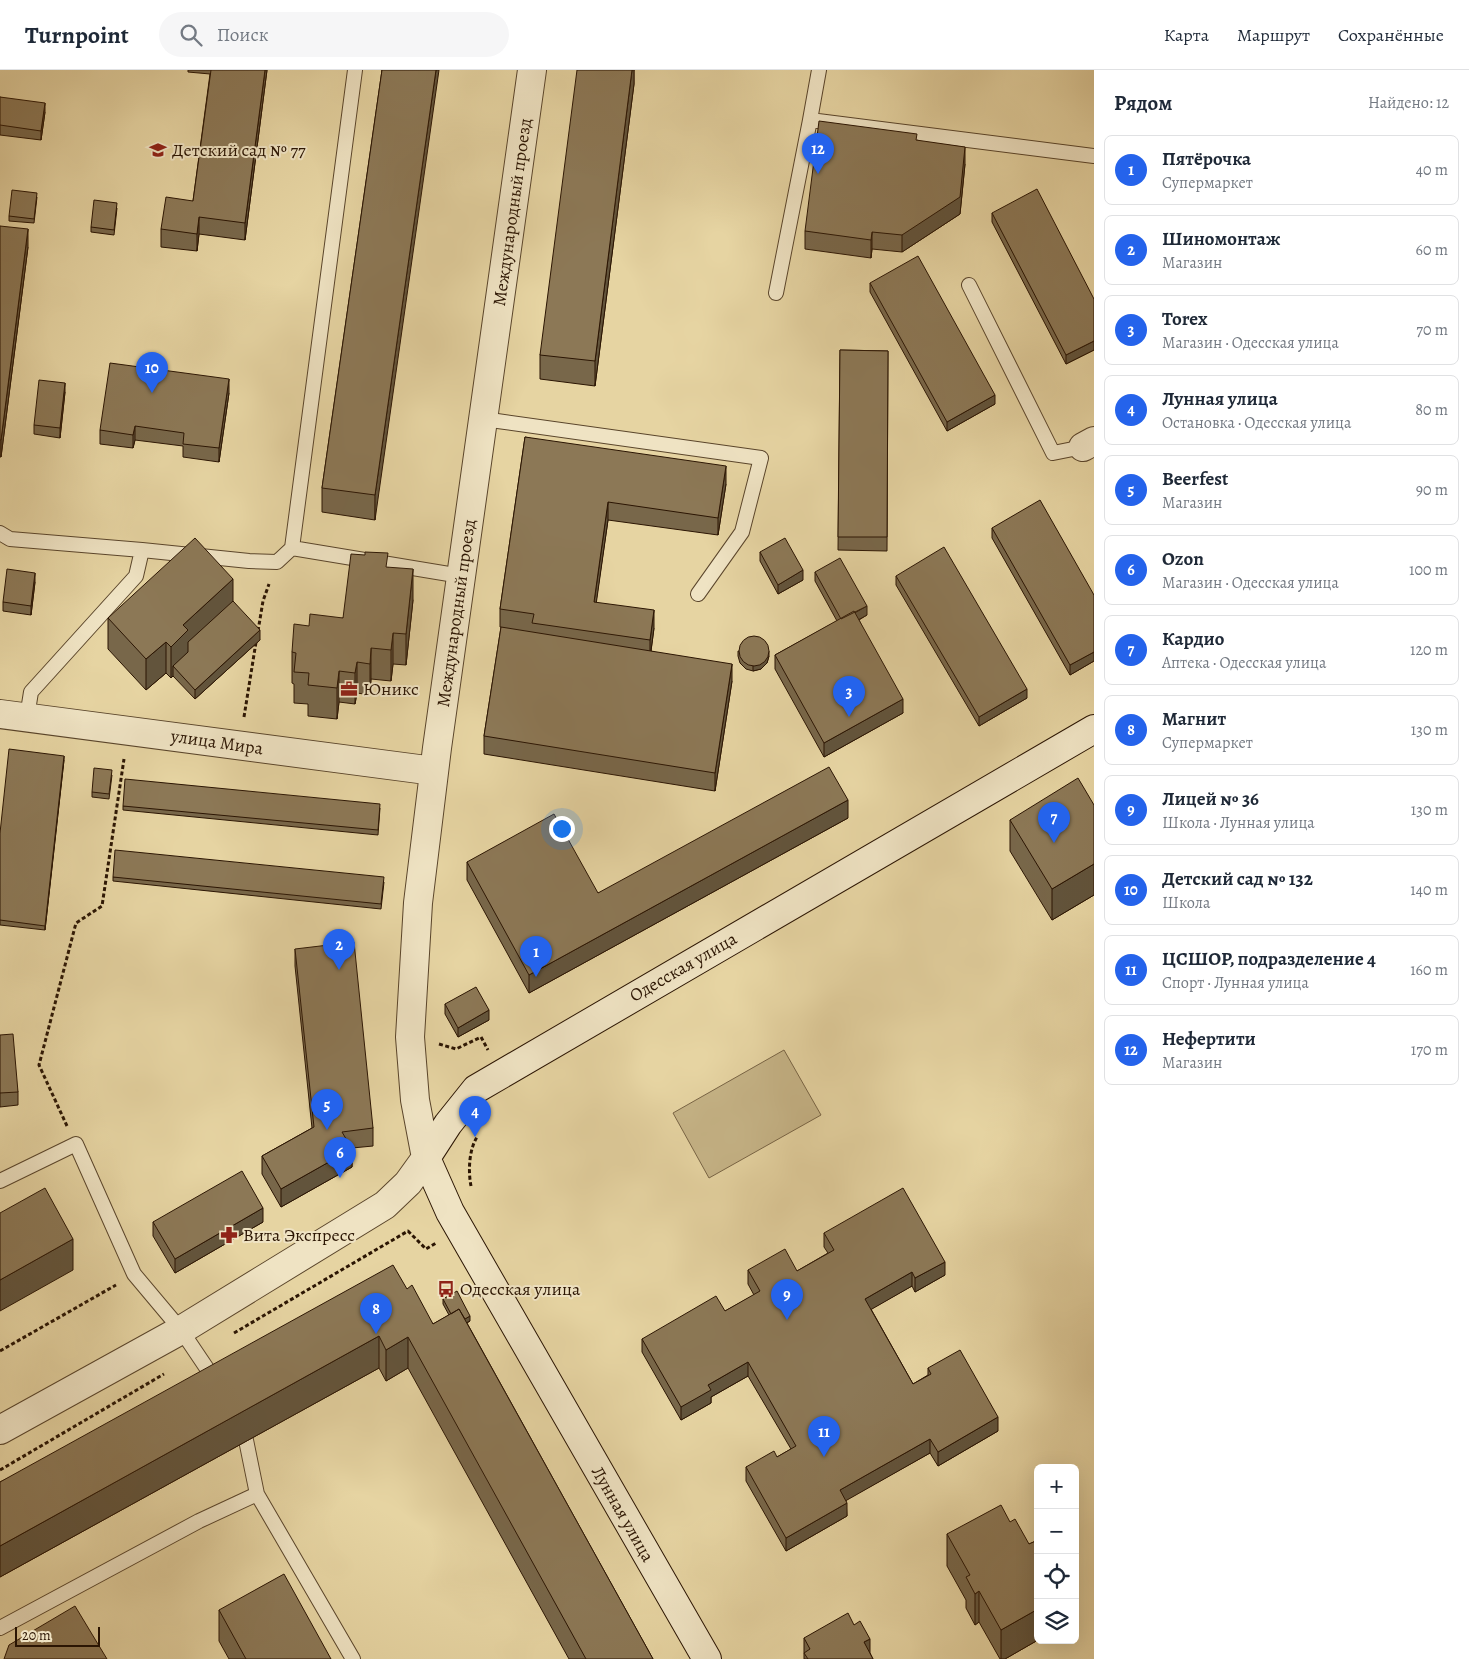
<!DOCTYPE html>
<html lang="ru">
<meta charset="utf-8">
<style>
:root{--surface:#fff;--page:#f6f6f7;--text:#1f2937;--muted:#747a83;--line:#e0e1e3;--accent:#2563eb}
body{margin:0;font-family:Alegreya,serif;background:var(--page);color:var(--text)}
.controls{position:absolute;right:15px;bottom:15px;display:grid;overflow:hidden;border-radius:8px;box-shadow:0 5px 20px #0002}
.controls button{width:45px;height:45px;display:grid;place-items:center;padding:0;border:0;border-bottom:1px solid var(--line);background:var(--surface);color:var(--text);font:25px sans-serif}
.scale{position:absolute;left:15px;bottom:12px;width:85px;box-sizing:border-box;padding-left:5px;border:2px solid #2b1503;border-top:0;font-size:14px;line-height:18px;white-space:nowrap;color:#2b1503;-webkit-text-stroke:4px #efe3c3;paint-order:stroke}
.you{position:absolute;left:561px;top:758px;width:18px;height:18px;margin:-12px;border:4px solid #fff;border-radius:50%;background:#1a73e8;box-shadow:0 0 0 8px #1a73e833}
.badge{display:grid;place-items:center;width:32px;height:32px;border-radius:50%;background:var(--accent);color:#fff;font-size:16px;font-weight:700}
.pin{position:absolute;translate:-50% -41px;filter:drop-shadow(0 1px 2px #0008)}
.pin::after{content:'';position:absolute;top:26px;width:18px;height:15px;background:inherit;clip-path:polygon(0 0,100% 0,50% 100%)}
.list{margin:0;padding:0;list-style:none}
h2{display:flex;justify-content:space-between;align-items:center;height:65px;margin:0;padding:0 20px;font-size:21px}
h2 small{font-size:16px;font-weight:400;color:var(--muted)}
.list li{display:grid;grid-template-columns:32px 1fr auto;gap:15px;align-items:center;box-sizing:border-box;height:70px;margin:0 10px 10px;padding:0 10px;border:1px solid var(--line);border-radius:8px}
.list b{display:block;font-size:19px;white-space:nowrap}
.list p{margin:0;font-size:16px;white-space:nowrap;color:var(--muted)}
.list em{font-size:16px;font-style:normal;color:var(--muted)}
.icon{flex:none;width:28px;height:28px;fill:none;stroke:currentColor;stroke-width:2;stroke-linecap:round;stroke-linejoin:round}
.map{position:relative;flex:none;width:1094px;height:1589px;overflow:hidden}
header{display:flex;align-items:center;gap:30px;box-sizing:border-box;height:70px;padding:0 25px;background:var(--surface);border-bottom:1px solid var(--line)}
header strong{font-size:24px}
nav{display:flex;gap:28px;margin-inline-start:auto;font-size:18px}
.search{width:350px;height:45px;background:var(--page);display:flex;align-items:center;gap:12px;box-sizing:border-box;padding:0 18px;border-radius:28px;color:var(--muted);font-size:19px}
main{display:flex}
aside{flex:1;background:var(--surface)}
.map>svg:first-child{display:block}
.green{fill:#c6b487;stroke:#786445}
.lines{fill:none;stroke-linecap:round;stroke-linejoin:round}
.lane-casing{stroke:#5a452b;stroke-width:16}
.street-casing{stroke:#5a452b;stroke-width:30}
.secondary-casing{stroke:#2b1503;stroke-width:30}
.path{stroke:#2b1503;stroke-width:3;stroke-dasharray:4 2.5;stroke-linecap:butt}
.lane{stroke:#efe3c3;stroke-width:14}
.street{stroke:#efe3c3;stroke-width:28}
.secondary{stroke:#efe3c3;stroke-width:28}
.wall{fill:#78674a;stroke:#2b1503}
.shaded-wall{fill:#62543c;stroke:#2b1503}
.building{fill:#8c7856;stroke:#2b1503}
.labels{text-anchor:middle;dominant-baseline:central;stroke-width:4;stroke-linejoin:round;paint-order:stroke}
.poi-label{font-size:18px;fill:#2b1503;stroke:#efe3c3;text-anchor:start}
.street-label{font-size:18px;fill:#2b1503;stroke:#efe3c3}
</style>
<header>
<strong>Turnpoint</strong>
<div class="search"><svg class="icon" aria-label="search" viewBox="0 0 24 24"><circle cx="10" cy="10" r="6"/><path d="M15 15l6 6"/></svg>Поиск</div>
<nav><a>Карта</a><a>Маршрут</a><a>Сохранённые</a></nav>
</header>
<main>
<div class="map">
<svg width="1094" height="1589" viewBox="0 0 1094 1589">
<rect width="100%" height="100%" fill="#e6d4a2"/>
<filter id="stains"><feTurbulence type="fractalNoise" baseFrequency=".004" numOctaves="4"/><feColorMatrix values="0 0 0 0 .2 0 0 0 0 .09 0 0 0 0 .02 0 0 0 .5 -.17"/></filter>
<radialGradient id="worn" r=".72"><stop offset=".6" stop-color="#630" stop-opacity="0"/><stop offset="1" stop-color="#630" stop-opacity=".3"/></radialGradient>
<path class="green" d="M 784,980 L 821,1045 L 709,1108 L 673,1043 Z"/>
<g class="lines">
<g class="lane-casing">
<path id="lane" d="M 810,50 L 819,0
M 969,215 L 1053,383 L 1083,377
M 776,223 L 810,50 L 1094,86
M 483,349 L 761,388 L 742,462 L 698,524
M 0,463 L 10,469 L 142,480
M 292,478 L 355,0
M 27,647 L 31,622 L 136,506 L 142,480 L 249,491 L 277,492 L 292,478 L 461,506
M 0,1111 L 76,1074 L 134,1204 L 181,1260 L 216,1312
M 246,1370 L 257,1424 L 353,1589
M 0,1558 L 199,1451 L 257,1424"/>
</g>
<g class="street-casing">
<path id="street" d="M 1083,377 L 1094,371
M 0,644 L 434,701
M 0,1360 L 181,1260 L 385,1135 L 408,1113 L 426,1088 L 415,1030 L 410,967 L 418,833 L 437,678 L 532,0"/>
</g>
<g class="secondary-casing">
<path id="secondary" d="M 707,1589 L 450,1142 L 426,1088 L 448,1054 L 476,1019 L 1094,659"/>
</g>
<path class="path" d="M 258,561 L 263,531 L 269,514
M 244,647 L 256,572
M 439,974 L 456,979 L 481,967 L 488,980
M 67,1056 L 39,995 L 76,853 L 102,836 L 124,689
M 471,1116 C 468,1101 469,1080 477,1067
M 234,1263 L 408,1161 L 426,1179 L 436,1173
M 0,1281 L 116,1215
M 0,1400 L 164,1304"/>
<use href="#lane" class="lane"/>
<use href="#street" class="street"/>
<use href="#secondary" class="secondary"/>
</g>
<path class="wall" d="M 188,0 L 267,0 L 245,170 L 199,164 L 197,181 L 161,177 L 161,159 L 193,131 L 210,4 L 188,2 Z
M 382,0 L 375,450 L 322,442 L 322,418 Z
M 634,0 L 634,14 L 595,316 L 540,309 L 540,285 Z
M 0,27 L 45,42 L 41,70 L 0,65 Z
M 917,70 L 965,94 L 960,144 L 902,182 L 872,179 L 871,188 L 805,179 L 805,161 Z
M 37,127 L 34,153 L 9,151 L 9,146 Z
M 117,138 L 114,165 L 91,162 L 91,157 Z
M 992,143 L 1094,229 L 1094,280 L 1066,294 L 992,152 Z
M 0,156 L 28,177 L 1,387 L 0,387 Z
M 870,213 L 995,334 L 947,361 L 870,222 Z
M 840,280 L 888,281 L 887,481 L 838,480 Z
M 65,322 L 60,368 L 34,364 L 34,355 Z
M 229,323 L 219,392 L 183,387 L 183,376 L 135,370 L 133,378 L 100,374 L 100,360 Z
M 525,367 L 726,414 L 718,465 L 608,450 L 596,532 L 654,558 L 651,581 L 732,611 L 715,721 L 484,684 L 484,666 L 501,557 L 500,557 L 500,539 Z
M 992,458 L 1094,525 L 1094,591 L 1070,605 L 992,468 Z
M 760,482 L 803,510 L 778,524 L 760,491 Z
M 388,497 L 413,530 L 406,595 L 393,594 L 391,611 L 371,609 L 370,625 L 357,623 L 355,634 L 339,632 L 337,649 L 308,646 L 308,634 L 294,633 L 294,614 L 292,613 L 292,582 L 309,556 L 343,548 Z
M 815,502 L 867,545 L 859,550 L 903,643 L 824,687 L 775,599 L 775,585 L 837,551 L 815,511 Z
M 896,506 L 1027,628 L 979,656 L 896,515 Z
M 35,512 L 31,545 L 3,541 L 3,532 Z
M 233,531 L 260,570 L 195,629 L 173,606 L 171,608 L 166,603 L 146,620 L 108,579 L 108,548 Z
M 738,581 L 769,586 L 767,593 L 761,599 L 753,601 L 746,599 L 740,593 L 738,586 Z
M 64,690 L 45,860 L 0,855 L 0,763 Z
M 112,705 L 109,729 L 92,727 L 92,722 Z
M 1094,735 L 1094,825 L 1052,850 L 1010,781 L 1010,750 Z
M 123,736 L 380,738 L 378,765 L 123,740 Z
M 848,748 L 529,923 L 467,810 L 467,792 L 598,823 Z
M 113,807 L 384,812 L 381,839 L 113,811 Z
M 295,879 L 373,1058 L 373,1076 L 352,1078 L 352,1097 L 281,1137 L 262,1104 L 262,1086 L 312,1058 L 295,896 Z
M 445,934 L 489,950 L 458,967 L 445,944 Z
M 0,965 L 18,1022 L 18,1035 L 0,1037 Z
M 153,1152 L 263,1152 L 175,1203 L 153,1166 Z
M 824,1163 L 945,1205 L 915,1222 L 912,1216 L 871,1239 L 913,1314 L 928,1305 L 928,1298 L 998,1361 L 938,1396 L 930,1383 L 846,1430 L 847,1446 L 786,1481 L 746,1411 L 746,1397 L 777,1387 L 791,1379 L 748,1306 L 711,1327 L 711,1333 L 681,1350 L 642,1282 L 642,1269 L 725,1241 L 754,1225 L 748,1214 L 748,1200 L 797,1201 L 828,1183 L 824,1177 Z
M 407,1219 L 433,1254 L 449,1245 L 443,1234 L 443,1229 L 470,1251 L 467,1253 L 653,1589 L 569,1589 L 408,1298 L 386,1311 L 379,1298 L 0,1507 L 0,1412 Z
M 947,1464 L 1029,1474 L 1038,1470 L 1038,1570 L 1005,1589 L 1000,1589 L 979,1552 L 975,1555 L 966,1538 L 966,1530 L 947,1496 Z
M 219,1540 L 331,1589 L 229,1589 L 219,1571 Z
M 804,1568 L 870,1583 L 873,1589 L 804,1589 Z"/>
<path class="shaded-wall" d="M 265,0 L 267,0 L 245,170 L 245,153 Z
M 436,0 L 439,0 L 375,450 L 375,425 Z
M 632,0 L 634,0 L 634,14 L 595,316 L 595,291 Z
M 45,33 L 45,42 L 41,70 L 41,61 Z
M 965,77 L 965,94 L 960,144 L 902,182 L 902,165 Z
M 199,147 L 199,164 L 197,181 L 197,164 Z
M 28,159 L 28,177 L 1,387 L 1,370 Z
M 872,162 L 872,179 L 871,188 L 871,170 Z
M 1094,271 L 1094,280 L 1066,294 L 1066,285 Z
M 229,309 L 229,323 L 219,392 L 219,378 Z
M 65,313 L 65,322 L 60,368 L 60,358 Z
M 995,325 L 995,334 L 947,361 L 947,352 Z
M 135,356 L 135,370 L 133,378 L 133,365 Z
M 726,396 L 726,414 L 718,465 L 718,448 Z
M 608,432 L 608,450 L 594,549 L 594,532 Z
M 413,499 L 413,530 L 406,595 L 406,564 Z
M 803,500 L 803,510 L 778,524 L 778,515 Z
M 35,503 L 35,512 L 31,545 L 31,536 Z
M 233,509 L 233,540 L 188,592 L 173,596 L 173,606 L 171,608 L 171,577 L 183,555 Z
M 867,536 L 867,545 L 842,559 L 842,550 Z
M 654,540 L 654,558 L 650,588 L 650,570 Z
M 260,560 L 260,570 L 195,629 L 195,620 Z
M 393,563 L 393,594 L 391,611 L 391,580 Z
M 166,572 L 166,603 L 146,620 L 146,589 Z
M 371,578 L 371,609 L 370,625 L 370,594 Z
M 769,581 L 769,586 L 767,593 L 761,599 L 753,601 L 753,596 Z
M 1094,582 L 1094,591 L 1070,605 L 1070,595 Z
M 357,592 L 357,623 L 355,634 L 355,603 Z
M 732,594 L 732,611 L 715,721 L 715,703 Z
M 339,601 L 339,632 L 337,649 L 337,618 Z
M 1027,619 L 1027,628 L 979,656 L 979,647 Z
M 903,629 L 903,643 L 824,687 L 824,673 Z
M 64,686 L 64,690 L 45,860 L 45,856 Z
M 848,730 L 848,748 L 529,923 L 529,905 Z
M 1094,794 L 1094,825 L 1052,850 L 1052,819 Z
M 489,940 L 489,950 L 458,967 L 458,958 Z
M 352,1079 L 352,1097 L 281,1137 L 281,1119 Z
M 263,1138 L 263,1152 L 175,1203 L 175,1189 Z
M 73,1169 L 73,1200 L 0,1241 L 0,1210 Z
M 945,1192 L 945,1205 L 915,1222 L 915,1208 Z
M 912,1202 L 912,1216 L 865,1243 L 865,1229 Z
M 470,1246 L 470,1251 L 456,1258 L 456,1254 Z
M 379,1266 L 379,1298 L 0,1507 L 0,1476 Z
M 408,1267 L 408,1298 L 386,1311 L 386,1280 Z
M 748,1292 L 748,1306 L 711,1327 L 711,1333 L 681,1350 L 681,1337 L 708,1315 Z
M 998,1347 L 998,1361 L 938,1396 L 938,1382 Z
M 930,1369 L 930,1383 L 840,1434 L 840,1420 Z
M 847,1433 L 847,1446 L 786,1481 L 786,1468 Z
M 979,1521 L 979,1552 L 975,1555 L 975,1524 Z
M 1038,1539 L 1038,1570 L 1005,1589 L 1001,1589 L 1001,1560 Z
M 870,1569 L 870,1589 L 864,1572 Z"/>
<path class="building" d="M 211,0 L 265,0 L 245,153 L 199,147 L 197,164 L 161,159 L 166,127 L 193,131 Z
M 382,0 L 436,0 L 375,425 L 322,418 Z
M 577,0 L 632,0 L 595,291 L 540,285 Z
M 0,27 L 45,33 L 41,61 L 0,55 Z
M 819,51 L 917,64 L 916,70 L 965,77 L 960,127 L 902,165 L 872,162 L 871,170 L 805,161 Z
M 1037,119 L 1094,229 L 1094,271 L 1066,285 L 992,143 Z
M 12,120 L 37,123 L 34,149 L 9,146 Z
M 94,130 L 117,133 L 114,160 L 91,157 Z
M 0,156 L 28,159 L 1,370 L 0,370 Z
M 918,186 L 995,325 L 947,352 L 870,213 Z
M 840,280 L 888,281 L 887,467 L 838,467 Z
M 110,293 L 229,309 L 219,378 L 183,374 L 184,363 L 135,356 L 133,365 L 100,360 Z
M 39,310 L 65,313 L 60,358 L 34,355 Z
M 525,367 L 726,396 L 718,448 L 608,432 L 594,532 L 654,540 L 650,570 L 532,553 L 534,544 L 500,539 Z
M 1040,430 L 1094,525 L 1094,582 L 1070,595 L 992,458 Z
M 195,468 L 233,509 L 183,555 L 188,560 L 171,577 L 166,572 L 146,589 L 108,548 Z
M 785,468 L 803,500 L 778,515 L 760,482 Z
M 944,477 L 1027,619 L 979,647 L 896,506 Z
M 365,482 L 388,483 L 386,497 L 413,499 L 406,564 L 393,563 L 391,580 L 371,578 L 370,594 L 357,592 L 355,603 L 339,601 L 337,618 L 308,615 L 309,603 L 294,602 L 296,583 L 292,582 L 294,554 L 309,556 L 310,544 L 343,548 L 351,484 L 365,485 Z
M 840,488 L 867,536 L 841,549 L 815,502 Z
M 7,499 L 35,503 L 31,536 L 3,532 Z
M 233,531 L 260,560 L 195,620 L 173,596 L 188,582 L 188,572 Z
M 854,541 L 903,629 L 824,673 L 775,585 Z
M 501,557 L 732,594 L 715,703 L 484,666 Z
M739 581a15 15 0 1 1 30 0a15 15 0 1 1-30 0Z
M 9,679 L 64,686 L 45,856 L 0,850 L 0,763 Z
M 829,697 L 848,730 L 529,905 L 467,792 L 554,744 L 598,823 Z
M 94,698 L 112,700 L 109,724 L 92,722 Z
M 1078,708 L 1094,735 L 1094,794 L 1052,819 L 1010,750 Z
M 125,709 L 380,734 L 378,760 L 123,736 Z
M 115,780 L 384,807 L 381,834 L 113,807 Z
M 354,872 L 373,1058 L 342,1062 L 352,1079 L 281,1119 L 262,1086 L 314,1057 L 295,879 Z
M 476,917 L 489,940 L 458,958 L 445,934 Z
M 13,964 L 18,1022 L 0,1023 L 0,965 Z
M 242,1101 L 263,1138 L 175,1189 L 153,1152 Z
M 45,1118 L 73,1169 L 0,1210 L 0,1143 Z
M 903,1118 L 945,1192 L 915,1208 L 912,1202 L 865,1229 L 913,1314 L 931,1304 L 928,1298 L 960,1280 L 998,1347 L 938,1382 L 930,1369 L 840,1420 L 847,1433 L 786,1468 L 746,1397 L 774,1381 L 777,1387 L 796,1376 L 748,1292 L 708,1315 L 711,1320 L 681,1337 L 642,1269 L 716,1226 L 725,1241 L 760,1221 L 748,1200 L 785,1179 L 797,1201 L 834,1180 L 824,1163 Z
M 393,1195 L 407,1219 L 412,1215 L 433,1254 L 459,1239 L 653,1589 L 586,1589 L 408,1267 L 386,1280 L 379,1266 L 0,1476 L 0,1412 Z
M 457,1221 L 470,1246 L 465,1249 L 459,1239 L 451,1244 L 443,1229 Z
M 1001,1435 L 1010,1452 L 1015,1449 L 1029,1474 L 1038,1470 L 1038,1539 L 1001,1560 L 979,1521 L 975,1524 L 966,1507 L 970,1505 L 947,1464 Z
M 284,1504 L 331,1589 L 246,1589 L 219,1540 Z
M 75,1536 L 107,1589 L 4,1589 L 9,1575 Z
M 848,1543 L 854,1555 L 860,1551 L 870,1569 L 864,1572 L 873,1589 L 808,1589 L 804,1583 L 810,1579 L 804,1568 Z"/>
<defs>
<g id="school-bare" transform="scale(1.35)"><path d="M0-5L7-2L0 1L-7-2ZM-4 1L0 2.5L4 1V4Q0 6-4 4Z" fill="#8f2418" stroke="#efe3c3" stroke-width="2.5" paint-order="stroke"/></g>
<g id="office-bare" transform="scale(1.35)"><path d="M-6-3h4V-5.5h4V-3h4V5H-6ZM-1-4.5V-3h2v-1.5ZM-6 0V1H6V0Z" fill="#8f2418" stroke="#efe3c3" stroke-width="2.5" paint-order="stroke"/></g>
<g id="pharmacy-bare" transform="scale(1.35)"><path d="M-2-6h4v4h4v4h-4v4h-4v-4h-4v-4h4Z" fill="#8f2418" stroke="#efe3c3" stroke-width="2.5" paint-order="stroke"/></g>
<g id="bus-bare" transform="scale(1.35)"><path d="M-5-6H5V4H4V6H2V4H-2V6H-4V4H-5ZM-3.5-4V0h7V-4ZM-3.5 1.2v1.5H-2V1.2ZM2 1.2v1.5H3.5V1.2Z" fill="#8f2418" stroke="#efe3c3" stroke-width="2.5" paint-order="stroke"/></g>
</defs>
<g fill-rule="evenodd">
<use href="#school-bare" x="158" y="80"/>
<use href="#office-bare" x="349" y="619"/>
<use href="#pharmacy-bare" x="229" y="1165"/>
<use href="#bus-bare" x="446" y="1219"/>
</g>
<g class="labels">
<g class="poi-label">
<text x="172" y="80">Детский сад № 77</text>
<text x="363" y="619">Юникс</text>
<text x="243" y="1165">Вита Экспресс</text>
<text x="460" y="1219">Одесская улица</text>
</g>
<g class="street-label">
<text transform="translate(512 142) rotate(-82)">Международный проезд</text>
<text transform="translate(456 543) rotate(-82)">Международный проезд</text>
<text transform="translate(217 672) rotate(8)">улица Мира</text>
<text transform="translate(683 897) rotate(-30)">Одесская улица</text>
<text transform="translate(623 1444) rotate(60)">Лунная улица</text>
</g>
</g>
<rect width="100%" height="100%" filter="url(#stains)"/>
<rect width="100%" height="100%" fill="url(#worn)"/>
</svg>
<div class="controls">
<button>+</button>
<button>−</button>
<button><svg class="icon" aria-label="locate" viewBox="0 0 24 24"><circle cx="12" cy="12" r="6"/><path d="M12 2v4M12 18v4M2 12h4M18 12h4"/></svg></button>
<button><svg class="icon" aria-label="layers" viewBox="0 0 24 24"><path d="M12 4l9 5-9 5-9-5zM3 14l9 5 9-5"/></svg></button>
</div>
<div class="scale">20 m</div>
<div class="you"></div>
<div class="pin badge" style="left:536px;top:907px">1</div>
<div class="pin badge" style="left:339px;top:900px">2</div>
<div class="pin badge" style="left:849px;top:647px">3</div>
<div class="pin badge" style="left:475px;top:1067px">4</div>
<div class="pin badge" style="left:327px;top:1060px">5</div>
<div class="pin badge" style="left:340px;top:1108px">6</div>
<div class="pin badge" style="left:1054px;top:773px">7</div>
<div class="pin badge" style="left:376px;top:1264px">8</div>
<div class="pin badge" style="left:787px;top:1250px">9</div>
<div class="pin badge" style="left:152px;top:323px">10</div>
<div class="pin badge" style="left:824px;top:1387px">11</div>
<div class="pin badge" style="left:818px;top:104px">12</div>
</div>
<aside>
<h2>Рядом<small>Найдено: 12</small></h2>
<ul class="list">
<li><span class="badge">1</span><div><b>Пятёрочка</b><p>Супермаркет</p></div><em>40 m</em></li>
<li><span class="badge">2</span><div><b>Шиномонтаж</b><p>Магазин</p></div><em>60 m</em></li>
<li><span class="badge">3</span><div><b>Torex</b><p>Магазин · Одесская улица</p></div><em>70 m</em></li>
<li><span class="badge">4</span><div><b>Лунная улица</b><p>Остановка · Одесская улица</p></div><em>80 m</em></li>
<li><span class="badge">5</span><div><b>Beerfest</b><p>Магазин</p></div><em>90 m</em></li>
<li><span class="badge">6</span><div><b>Ozon</b><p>Магазин · Одесская улица</p></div><em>100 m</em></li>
<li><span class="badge">7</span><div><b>Кардио</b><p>Аптека · Одесская улица</p></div><em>120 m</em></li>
<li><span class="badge">8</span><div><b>Магнит</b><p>Супермаркет</p></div><em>130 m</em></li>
<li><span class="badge">9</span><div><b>Лицей № 36</b><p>Школа · Лунная улица</p></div><em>130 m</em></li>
<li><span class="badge">10</span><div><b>Детский сад № 132</b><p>Школа</p></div><em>140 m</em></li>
<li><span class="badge">11</span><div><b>ЦСШОР, подразделение 4</b><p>Спорт · Лунная улица</p></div><em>160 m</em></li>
<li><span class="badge">12</span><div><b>Нефертити</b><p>Магазин</p></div><em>170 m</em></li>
</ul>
</aside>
</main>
